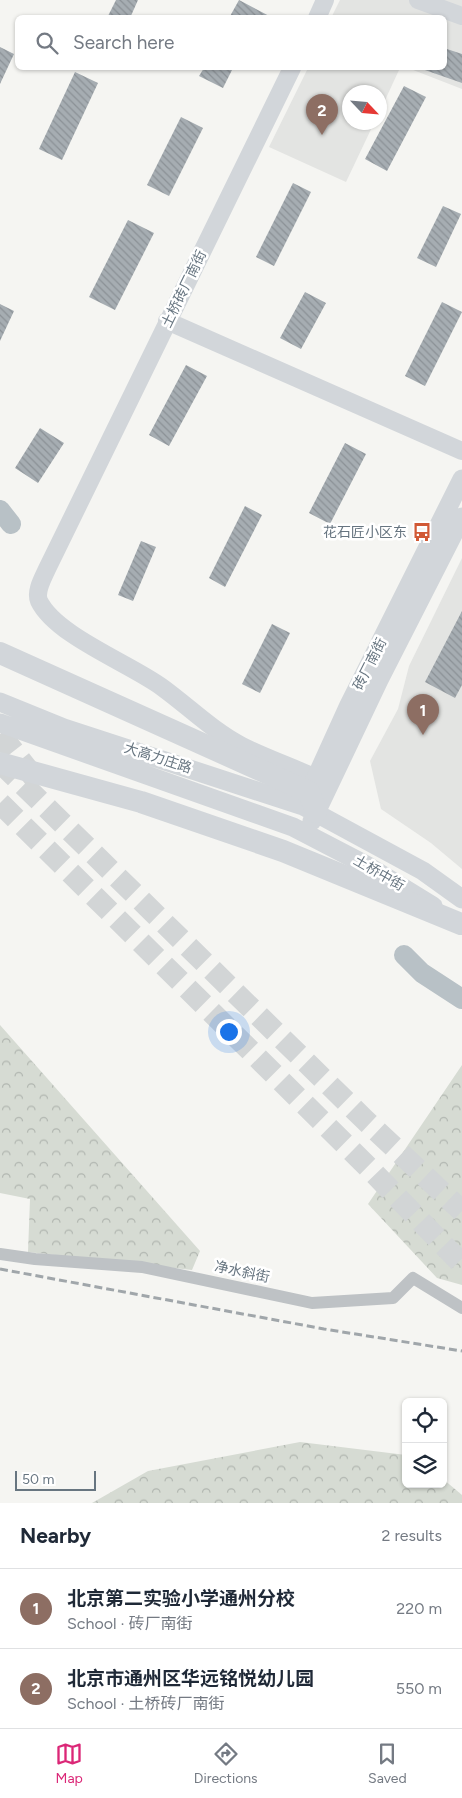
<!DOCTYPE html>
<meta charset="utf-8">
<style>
:root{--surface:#fff;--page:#f2f2f3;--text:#1f2937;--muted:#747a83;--line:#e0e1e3;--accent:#db2777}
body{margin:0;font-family:Figtree,"Noto Sans SC",sans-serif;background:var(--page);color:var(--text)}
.controls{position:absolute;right:15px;bottom:15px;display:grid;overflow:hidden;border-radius:8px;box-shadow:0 1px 4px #0004}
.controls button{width:45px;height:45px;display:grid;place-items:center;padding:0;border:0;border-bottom:1px solid var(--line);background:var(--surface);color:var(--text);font:25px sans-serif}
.compass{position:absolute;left:342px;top:85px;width:45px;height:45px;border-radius:50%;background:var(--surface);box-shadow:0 1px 4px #0004;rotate:116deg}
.scale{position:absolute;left:15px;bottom:12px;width:81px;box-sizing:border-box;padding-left:5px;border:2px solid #677580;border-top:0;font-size:14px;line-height:18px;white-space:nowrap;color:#677580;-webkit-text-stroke:4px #fff;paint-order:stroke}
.you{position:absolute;left:228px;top:1031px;width:18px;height:18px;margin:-12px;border:4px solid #fff;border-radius:50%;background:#1a73e8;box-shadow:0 0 0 8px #1a73e833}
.badge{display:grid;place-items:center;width:32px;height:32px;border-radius:50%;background:var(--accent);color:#fff;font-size:16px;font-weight:700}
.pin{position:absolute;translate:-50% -41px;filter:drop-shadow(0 1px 2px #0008)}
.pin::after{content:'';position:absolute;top:26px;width:18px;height:15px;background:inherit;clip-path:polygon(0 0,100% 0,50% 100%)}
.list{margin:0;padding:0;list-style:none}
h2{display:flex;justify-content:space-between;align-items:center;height:65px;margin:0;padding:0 20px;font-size:21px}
h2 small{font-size:16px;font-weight:400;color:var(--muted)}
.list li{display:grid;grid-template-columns:32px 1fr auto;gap:15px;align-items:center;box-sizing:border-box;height:80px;padding:0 20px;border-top:1px solid var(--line)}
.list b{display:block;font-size:19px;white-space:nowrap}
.list p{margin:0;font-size:16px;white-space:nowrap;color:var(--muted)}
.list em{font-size:16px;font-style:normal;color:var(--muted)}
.icon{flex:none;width:28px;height:28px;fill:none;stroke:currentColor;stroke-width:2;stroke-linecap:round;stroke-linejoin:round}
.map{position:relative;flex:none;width:462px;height:1503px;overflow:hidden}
.search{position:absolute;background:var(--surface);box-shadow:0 1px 4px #0004;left:15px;right:15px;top:15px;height:55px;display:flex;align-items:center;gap:12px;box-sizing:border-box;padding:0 18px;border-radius:8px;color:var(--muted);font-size:19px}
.sheet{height:225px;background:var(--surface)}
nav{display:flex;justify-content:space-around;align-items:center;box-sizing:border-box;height:70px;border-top:1px solid var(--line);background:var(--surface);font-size:14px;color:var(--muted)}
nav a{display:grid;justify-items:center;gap:2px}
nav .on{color:var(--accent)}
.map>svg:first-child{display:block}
.built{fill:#e3e4e2}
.forest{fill:url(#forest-crowns)}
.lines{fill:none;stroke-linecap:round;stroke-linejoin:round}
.river{stroke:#b8c1c6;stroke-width:20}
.building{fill:url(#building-back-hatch)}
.highway-tunnel{stroke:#d2d5d6;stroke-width:22;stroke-dasharray:22 11;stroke-linecap:butt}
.street{stroke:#bec2c5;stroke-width:12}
.secondary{stroke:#d2d6da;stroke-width:18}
.primary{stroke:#d2d6da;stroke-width:19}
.highway{stroke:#d2d6da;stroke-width:22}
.rail{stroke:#a0a6aa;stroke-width:3;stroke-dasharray:8 4;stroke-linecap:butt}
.labels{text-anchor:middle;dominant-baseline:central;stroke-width:5;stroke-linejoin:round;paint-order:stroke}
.street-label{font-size:14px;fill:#677580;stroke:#fff}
.poi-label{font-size:14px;fill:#677580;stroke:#fff;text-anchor:end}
</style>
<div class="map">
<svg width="462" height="1503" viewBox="0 0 462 1503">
<defs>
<pattern id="forest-crowns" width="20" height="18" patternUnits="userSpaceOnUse" patternTransform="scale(1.25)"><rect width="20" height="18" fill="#d6dbd3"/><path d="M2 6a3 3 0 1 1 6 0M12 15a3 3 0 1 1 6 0" fill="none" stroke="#b1b6b0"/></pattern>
<pattern id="building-back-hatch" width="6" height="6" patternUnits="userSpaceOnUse" patternTransform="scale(1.25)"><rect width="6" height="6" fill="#a6adb2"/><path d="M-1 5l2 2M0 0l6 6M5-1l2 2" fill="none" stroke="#8b9196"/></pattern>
</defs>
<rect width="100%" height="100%" fill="#f5f5f2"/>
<path class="built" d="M 340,0 L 462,0 L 462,89 L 408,68 L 444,68 L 444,18 L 331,18 Z
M 308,68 L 393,68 L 399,70 L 380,111 L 380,92 L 350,92 L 350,122 L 374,123 L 346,182 L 269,147 Z
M 462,558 L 462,869 L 431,843 L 381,809 L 370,761 L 398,709 L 409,666 Z"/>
<path class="forest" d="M 0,1025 L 200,1251 L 192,1270 L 28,1252 L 30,1199 L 0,1193 Z
M 462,1065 L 462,1285 L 437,1278 L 368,1204 Z
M 300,1442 L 406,1455 L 406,1484 L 443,1484 L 443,1479 L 462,1495 L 462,1503 L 92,1503 L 148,1471 Z"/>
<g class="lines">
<path class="river" d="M 0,510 L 11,524
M 404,955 L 422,973 L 462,999"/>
</g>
<path class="building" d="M 116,0 L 138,0 L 130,18 L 107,18 Z
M 239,0 L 273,18 L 229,18 Z
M 0,47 L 14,54 L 0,84 Z
M 444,48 L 462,54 L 462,83 L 422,69 L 444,68 Z
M 204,68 L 233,68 L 223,88 L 199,76 Z
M 75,72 L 98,83 L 62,160 L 39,149 Z
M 404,86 L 426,97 L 387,171 L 365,159 Z
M 181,117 L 203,128 L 169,196 L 147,185 Z
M 293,183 L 311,192 L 274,266 L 256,257 Z
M 443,206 L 461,214 L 436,267 L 417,258 Z
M 128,220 L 154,233 L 115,310 L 89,297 Z
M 305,292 L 326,303 L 301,349 L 280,338 Z
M 442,302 L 462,312 L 425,386 L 405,376 Z
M 0,304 L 14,311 L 0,341 Z
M 186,365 L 207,376 L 169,446 L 149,435 Z
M 40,428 L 64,443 L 38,483 L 15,468 Z
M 345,443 L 366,454 L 330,524 L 309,513 Z
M 245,506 L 262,515 L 225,587 L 209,578 Z
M 141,541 L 156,547 L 133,601 L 118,595 Z
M 462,611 L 462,685 L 455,698 L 425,682 Z
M 272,624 L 290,633 L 260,693 L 242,684 Z"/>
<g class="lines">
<path class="highway-tunnel" d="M 0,734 L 36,780
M 0,762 L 364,1119 L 462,1211
M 0,803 L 369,1168 L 462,1264"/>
<path class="street" d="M 0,1254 L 35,1259 L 142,1267 L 312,1303 L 393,1298 L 413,1278 L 462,1308"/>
<path class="secondary" d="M 418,0 L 462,16
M 317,18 L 325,0
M 292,68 L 47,569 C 43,578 35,591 39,601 C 56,636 131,664 163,688 C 189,707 213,731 242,746 C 266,758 292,767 316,778
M 167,321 L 462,451"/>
<path class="primary" d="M 0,702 L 64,728 L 303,806 L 423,871 L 462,899
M 0,723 L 293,827 L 368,866 L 433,906
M 304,804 L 349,705 L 462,479
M 312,821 L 379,680 L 462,517"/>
<path class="highway" d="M 0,653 L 309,792 L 316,812
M 0,763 L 141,802 L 283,851 L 461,924"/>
<path class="rail" d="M 0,1269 L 324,1329 L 462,1351"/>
</g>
<defs>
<g id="bus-bare" transform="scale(1.5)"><path d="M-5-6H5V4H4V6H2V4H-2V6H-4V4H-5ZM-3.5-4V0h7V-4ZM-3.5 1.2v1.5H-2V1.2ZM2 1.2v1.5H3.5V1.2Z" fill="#d15935" stroke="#fff" stroke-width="2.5" paint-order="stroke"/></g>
</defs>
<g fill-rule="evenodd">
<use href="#bus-bare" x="422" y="532"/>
</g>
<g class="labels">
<g class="street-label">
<text transform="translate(184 289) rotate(-64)">土桥砖厂南街</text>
<text transform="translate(370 664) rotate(-63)">砖厂南街</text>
<text transform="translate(158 758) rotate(18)">大高力庄路</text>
<text transform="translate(379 873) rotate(30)">土桥中街</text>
<text transform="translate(242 1272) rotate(12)">净水斜街</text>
</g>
<g class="poi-label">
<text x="407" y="532">花石匠小区东</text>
</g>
</g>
</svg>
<div class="controls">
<button><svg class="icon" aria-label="locate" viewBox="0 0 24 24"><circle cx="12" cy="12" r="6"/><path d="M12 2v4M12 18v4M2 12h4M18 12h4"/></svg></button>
<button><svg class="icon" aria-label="layers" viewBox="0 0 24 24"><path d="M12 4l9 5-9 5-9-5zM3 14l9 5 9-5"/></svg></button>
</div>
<svg class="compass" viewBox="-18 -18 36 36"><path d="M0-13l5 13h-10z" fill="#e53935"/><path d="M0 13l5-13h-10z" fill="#747a83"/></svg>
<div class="scale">50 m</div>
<div class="you"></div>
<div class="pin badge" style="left:423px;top:735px;background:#8d6e63">1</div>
<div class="pin badge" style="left:322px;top:135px;background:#8d6e63">2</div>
<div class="search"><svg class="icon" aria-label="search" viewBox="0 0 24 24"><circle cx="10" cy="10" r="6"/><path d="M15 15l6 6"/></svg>Search here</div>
</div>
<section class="sheet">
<h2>Nearby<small>2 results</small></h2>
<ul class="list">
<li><span class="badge" style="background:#8d6e63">1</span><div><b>北京第二实验小学通州分校</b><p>School · 砖厂南街</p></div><em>220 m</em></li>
<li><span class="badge" style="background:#8d6e63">2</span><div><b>北京市通州区华远铭悦幼儿园</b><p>School · 土桥砖厂南街</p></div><em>550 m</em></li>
</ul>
</section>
<nav>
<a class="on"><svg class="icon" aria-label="map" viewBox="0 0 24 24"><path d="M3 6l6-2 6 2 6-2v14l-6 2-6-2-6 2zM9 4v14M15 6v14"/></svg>Map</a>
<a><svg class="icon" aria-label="directions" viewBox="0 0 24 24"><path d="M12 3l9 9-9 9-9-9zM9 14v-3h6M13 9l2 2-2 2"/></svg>Directions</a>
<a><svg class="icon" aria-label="saved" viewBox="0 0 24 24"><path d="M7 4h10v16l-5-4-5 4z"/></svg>Saved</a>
</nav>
